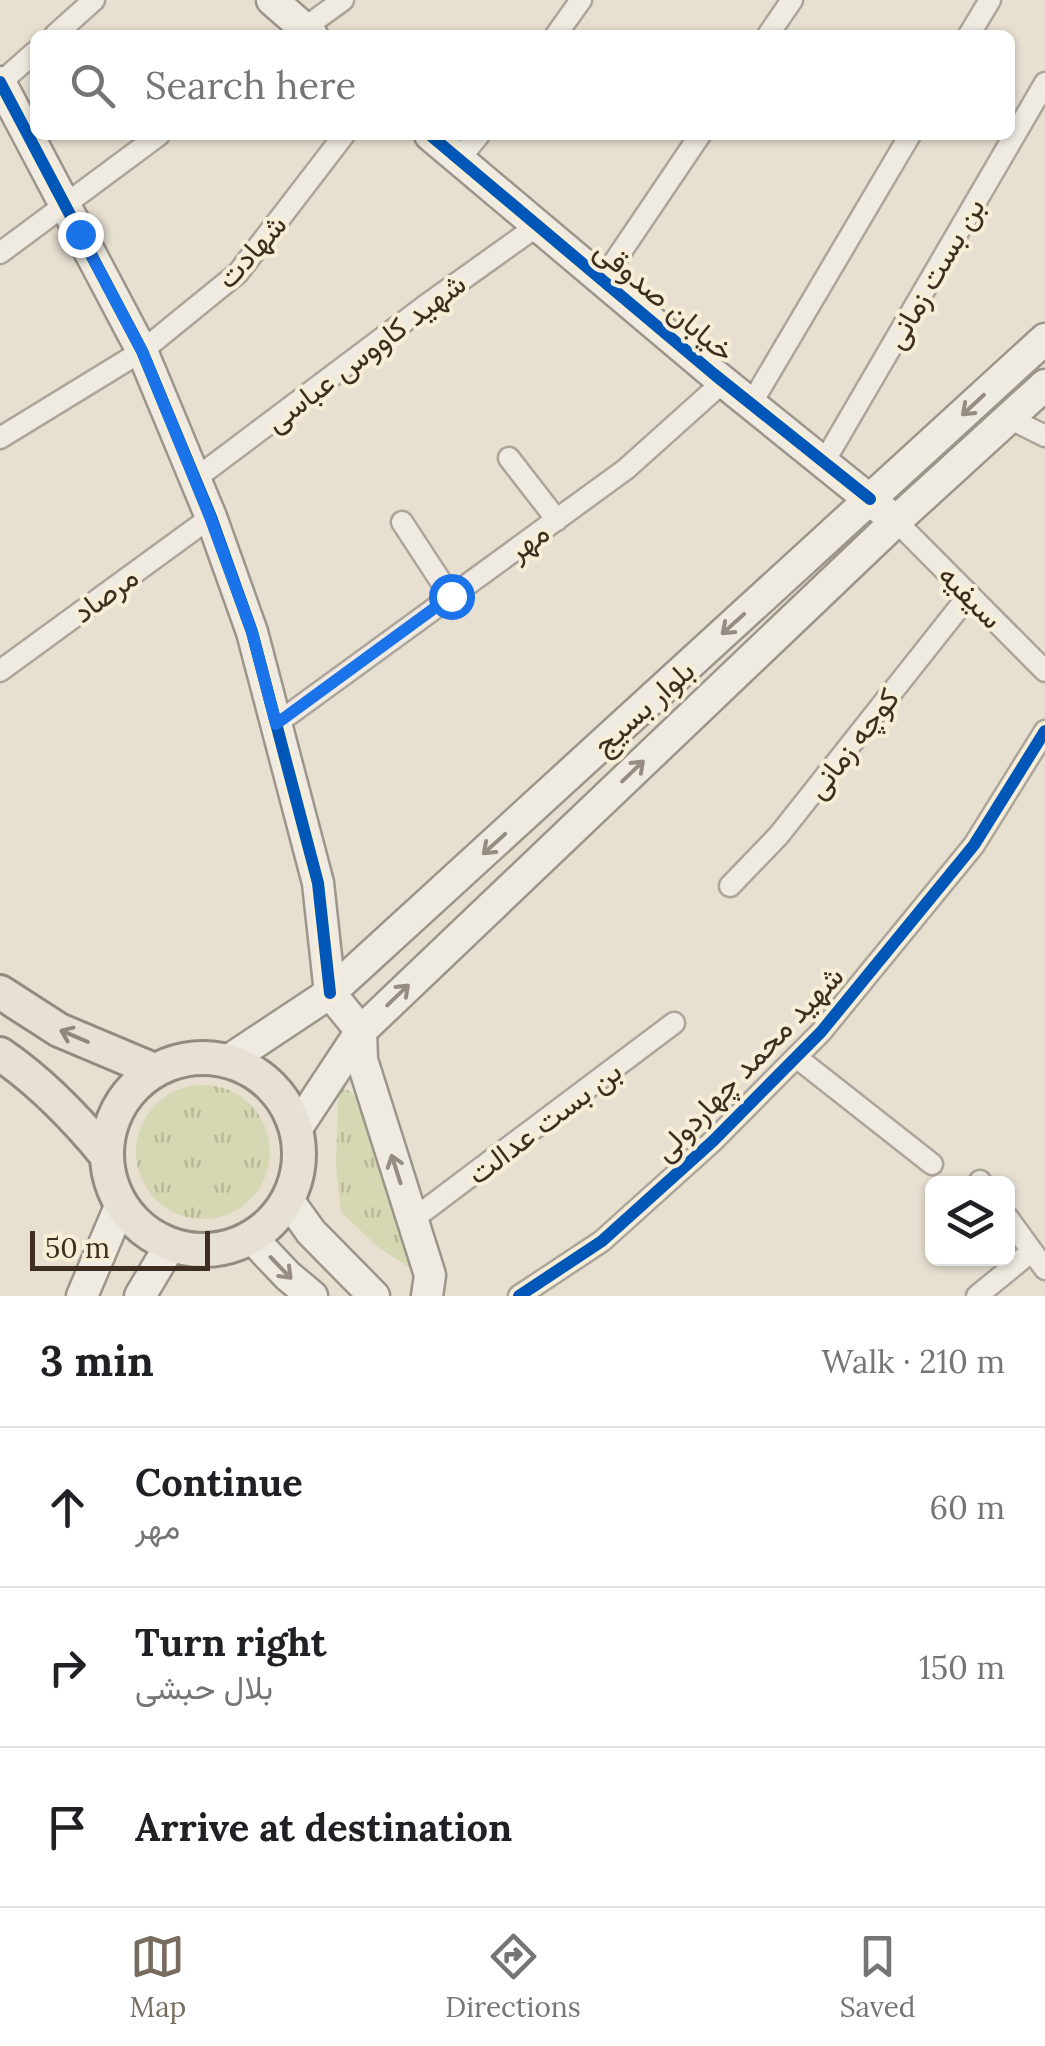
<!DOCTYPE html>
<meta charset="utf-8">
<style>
:root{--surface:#fff;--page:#f2f2f2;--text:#202124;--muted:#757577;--line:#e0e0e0;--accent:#786c5e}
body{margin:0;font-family:Lora,Vazirmatn,serif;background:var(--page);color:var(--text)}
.controls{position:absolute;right:30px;bottom:30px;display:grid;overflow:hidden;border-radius:15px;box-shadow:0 2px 8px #0004}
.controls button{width:90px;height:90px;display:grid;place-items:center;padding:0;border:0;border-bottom:2px solid var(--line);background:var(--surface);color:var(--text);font:50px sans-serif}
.scale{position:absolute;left:30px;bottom:25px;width:180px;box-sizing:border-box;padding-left:10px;border:5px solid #3d2e20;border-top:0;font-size:28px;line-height:35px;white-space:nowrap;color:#3d2e20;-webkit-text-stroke:8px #f7eed8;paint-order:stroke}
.stop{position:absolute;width:30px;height:30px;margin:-22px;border:8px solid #1a73e8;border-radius:50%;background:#fff}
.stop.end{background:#1a73e8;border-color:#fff;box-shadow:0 2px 10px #0008}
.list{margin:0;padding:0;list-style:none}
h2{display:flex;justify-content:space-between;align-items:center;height:130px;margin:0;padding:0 40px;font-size:42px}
h2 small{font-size:32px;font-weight:400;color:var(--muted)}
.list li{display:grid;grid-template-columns:65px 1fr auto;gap:30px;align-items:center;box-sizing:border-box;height:160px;padding:0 40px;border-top:2px solid var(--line)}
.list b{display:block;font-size:38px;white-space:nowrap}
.list p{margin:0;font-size:32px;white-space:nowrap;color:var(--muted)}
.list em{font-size:32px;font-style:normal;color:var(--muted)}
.icon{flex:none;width:55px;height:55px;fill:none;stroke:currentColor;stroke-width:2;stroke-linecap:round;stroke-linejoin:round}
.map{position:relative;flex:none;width:1045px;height:1296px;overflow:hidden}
.search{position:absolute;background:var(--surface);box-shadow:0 2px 8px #0004;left:30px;right:30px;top:30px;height:110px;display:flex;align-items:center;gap:25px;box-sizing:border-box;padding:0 35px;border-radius:15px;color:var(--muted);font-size:38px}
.sheet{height:610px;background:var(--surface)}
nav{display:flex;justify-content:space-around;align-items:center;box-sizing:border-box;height:140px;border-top:2px solid var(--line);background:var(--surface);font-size:28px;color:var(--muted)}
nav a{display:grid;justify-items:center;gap:5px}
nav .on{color:var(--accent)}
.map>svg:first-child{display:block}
.grass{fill:url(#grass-tufts)}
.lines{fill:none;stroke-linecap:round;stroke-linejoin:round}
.street-casing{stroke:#ada599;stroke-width:25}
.secondary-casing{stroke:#9c958a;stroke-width:35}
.primary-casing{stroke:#928b80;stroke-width:38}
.street{stroke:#efebe3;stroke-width:20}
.secondary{stroke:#efebe3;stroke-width:30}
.primary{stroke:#e6e1d4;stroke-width:32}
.cycleway-casing{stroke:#f7eed8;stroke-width:19}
.cycleway{stroke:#0057b8;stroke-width:12}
.oneway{stroke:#968c82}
.oneway2{stroke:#92887a}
.route{stroke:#1a73e8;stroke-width:12}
.labels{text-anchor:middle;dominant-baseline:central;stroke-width:8;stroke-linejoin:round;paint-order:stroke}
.street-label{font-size:30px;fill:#3d2e20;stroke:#f7eed8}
</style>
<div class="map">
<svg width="1045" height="1296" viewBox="0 0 1045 1296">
<defs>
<pattern id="grass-tufts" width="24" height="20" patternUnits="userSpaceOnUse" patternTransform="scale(2.5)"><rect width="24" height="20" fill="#d6d7b3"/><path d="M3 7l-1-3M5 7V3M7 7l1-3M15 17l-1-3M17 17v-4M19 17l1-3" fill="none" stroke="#b9b99a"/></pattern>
</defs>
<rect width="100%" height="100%" fill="#e7e0d1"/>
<path class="grass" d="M 339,1085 L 357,1096 L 389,1196 L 414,1259 L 410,1268 L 378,1247 L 341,1212 L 336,1165 Z
M136 1152a67 67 0 1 1 134 0a67 67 0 1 1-134 0Z"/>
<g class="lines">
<g class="street-casing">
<path id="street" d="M 296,34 L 343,0
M 55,35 L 94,0
M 556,35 L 581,0
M 768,35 L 792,0
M 969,35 L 990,0
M 0,83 L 35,52
M 459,159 L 479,135
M 0,253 L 159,135
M 602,280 L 700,135
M 751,404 L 910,135
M 1009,418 L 1045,436
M 0,438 L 142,351 L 238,273 L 344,135
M 509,458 L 557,520
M 824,462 L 1045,83
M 195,479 L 425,306 L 537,226
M 896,521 L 1045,671
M 402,522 L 451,597
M 0,671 L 211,517
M 276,724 L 626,469 L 723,382
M 730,886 L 779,835 L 969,595
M 796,1057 L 932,1164
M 980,1181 L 982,1184
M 1008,1218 L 1045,1269
M 412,1220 L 674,1023
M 519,1296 L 602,1241 L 713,1141 L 821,1032 L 974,845 L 1045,731
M 977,1296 L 1032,1251"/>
</g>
<g class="secondary-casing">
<path id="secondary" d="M 272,0 L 312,35
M 0,82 L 142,351 L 211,517 L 252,632 L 318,883 L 330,993 L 361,1031 L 362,1060 L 430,1275 L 427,1296
M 430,135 L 715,375 L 886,513
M 229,1060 L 330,993 L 1045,339
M 297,1128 L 361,1031 L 896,521 L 1045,385
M 288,1200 L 311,1232 L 374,1296
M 251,1237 L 288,1276 L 312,1296
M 82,1296 L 121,1204
M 140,1296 L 171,1244"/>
</g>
<g class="primary-casing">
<path id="primary" d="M 0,992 L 59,1030 L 154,1070
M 0,1054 C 41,1082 74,1116 106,1155
M107 1154a96 96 0 1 1 192 0a96 96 0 1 1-192 0Z"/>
</g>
<use href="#street" class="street"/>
<use href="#secondary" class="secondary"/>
<use href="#primary" class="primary"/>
<g class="cycleway-casing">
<path id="cycleway" d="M 0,82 L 142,351 L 211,517 L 252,632 L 318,883 L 330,993
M 430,135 L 715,375 L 870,499
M 519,1296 L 602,1241 L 713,1141 L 821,1032 L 974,845 L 1045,731"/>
</g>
<use href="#cycleway" class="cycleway"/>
</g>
<defs><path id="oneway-shaft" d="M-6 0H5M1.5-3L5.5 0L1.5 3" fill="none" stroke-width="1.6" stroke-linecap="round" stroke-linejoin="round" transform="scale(2.5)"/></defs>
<g class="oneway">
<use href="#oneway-shaft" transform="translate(973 405) rotate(137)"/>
<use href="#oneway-shaft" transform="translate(733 624) rotate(138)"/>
<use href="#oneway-shaft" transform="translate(633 771) rotate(-44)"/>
<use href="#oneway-shaft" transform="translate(494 844) rotate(138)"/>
<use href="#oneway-shaft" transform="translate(398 995) rotate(-44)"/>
<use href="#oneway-shaft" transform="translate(396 1169) rotate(-108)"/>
<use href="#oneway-shaft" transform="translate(281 1268) rotate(46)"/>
</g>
<use class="oneway2" href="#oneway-shaft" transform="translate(74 1036) rotate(-157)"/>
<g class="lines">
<path class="route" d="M 80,234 L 142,351 L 210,517 L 252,632 L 276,724 L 451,596"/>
</g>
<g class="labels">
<g class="street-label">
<text transform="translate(251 251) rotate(-48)">شهادت</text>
<text transform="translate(934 273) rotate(-60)">بن بست زمانی</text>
<text transform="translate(665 300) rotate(40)">خیابان صدوقی</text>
<text transform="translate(365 352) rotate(-37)">شهید کاووس عباسی</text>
<text transform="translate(528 541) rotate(-36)">مهر</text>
<text transform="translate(105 594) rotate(-36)">مرصاد</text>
<text transform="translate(971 596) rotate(45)">سیفیه</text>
<text transform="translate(643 707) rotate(-42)">بلوار بسیج</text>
<text transform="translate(852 743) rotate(-52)">کوچه زمانی</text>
<text transform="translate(748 1063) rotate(-46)">شهید محمد چهاردولی</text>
<text transform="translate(544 1122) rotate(-37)">بن بست عدالت</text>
</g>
</g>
</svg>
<div class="controls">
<button><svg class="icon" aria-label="layers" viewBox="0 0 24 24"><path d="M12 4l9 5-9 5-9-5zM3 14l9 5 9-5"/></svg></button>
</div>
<div class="scale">50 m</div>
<div class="stop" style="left:451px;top:596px"></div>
<div class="stop end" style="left:80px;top:234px"></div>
<div class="search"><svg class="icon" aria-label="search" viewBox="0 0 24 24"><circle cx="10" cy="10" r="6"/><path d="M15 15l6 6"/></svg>Search here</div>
</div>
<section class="sheet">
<h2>3 min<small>Walk · 210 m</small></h2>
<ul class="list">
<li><svg class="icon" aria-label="ahead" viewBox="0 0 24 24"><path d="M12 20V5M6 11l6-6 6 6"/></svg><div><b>Continue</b><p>مهر</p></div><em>60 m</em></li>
<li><svg class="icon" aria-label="right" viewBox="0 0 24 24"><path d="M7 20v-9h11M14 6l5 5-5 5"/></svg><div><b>Turn right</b><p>بلال حبشی</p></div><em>150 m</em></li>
<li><svg class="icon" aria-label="arrive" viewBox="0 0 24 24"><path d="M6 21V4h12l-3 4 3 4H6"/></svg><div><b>Arrive at destination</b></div></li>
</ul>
</section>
<nav>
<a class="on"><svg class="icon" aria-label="map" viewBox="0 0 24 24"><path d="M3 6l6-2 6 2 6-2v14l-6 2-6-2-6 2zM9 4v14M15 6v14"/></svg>Map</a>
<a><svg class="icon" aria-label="directions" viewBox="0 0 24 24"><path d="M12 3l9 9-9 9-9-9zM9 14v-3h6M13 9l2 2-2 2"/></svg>Directions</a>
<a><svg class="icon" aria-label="saved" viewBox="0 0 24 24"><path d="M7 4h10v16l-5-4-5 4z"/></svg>Saved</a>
</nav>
